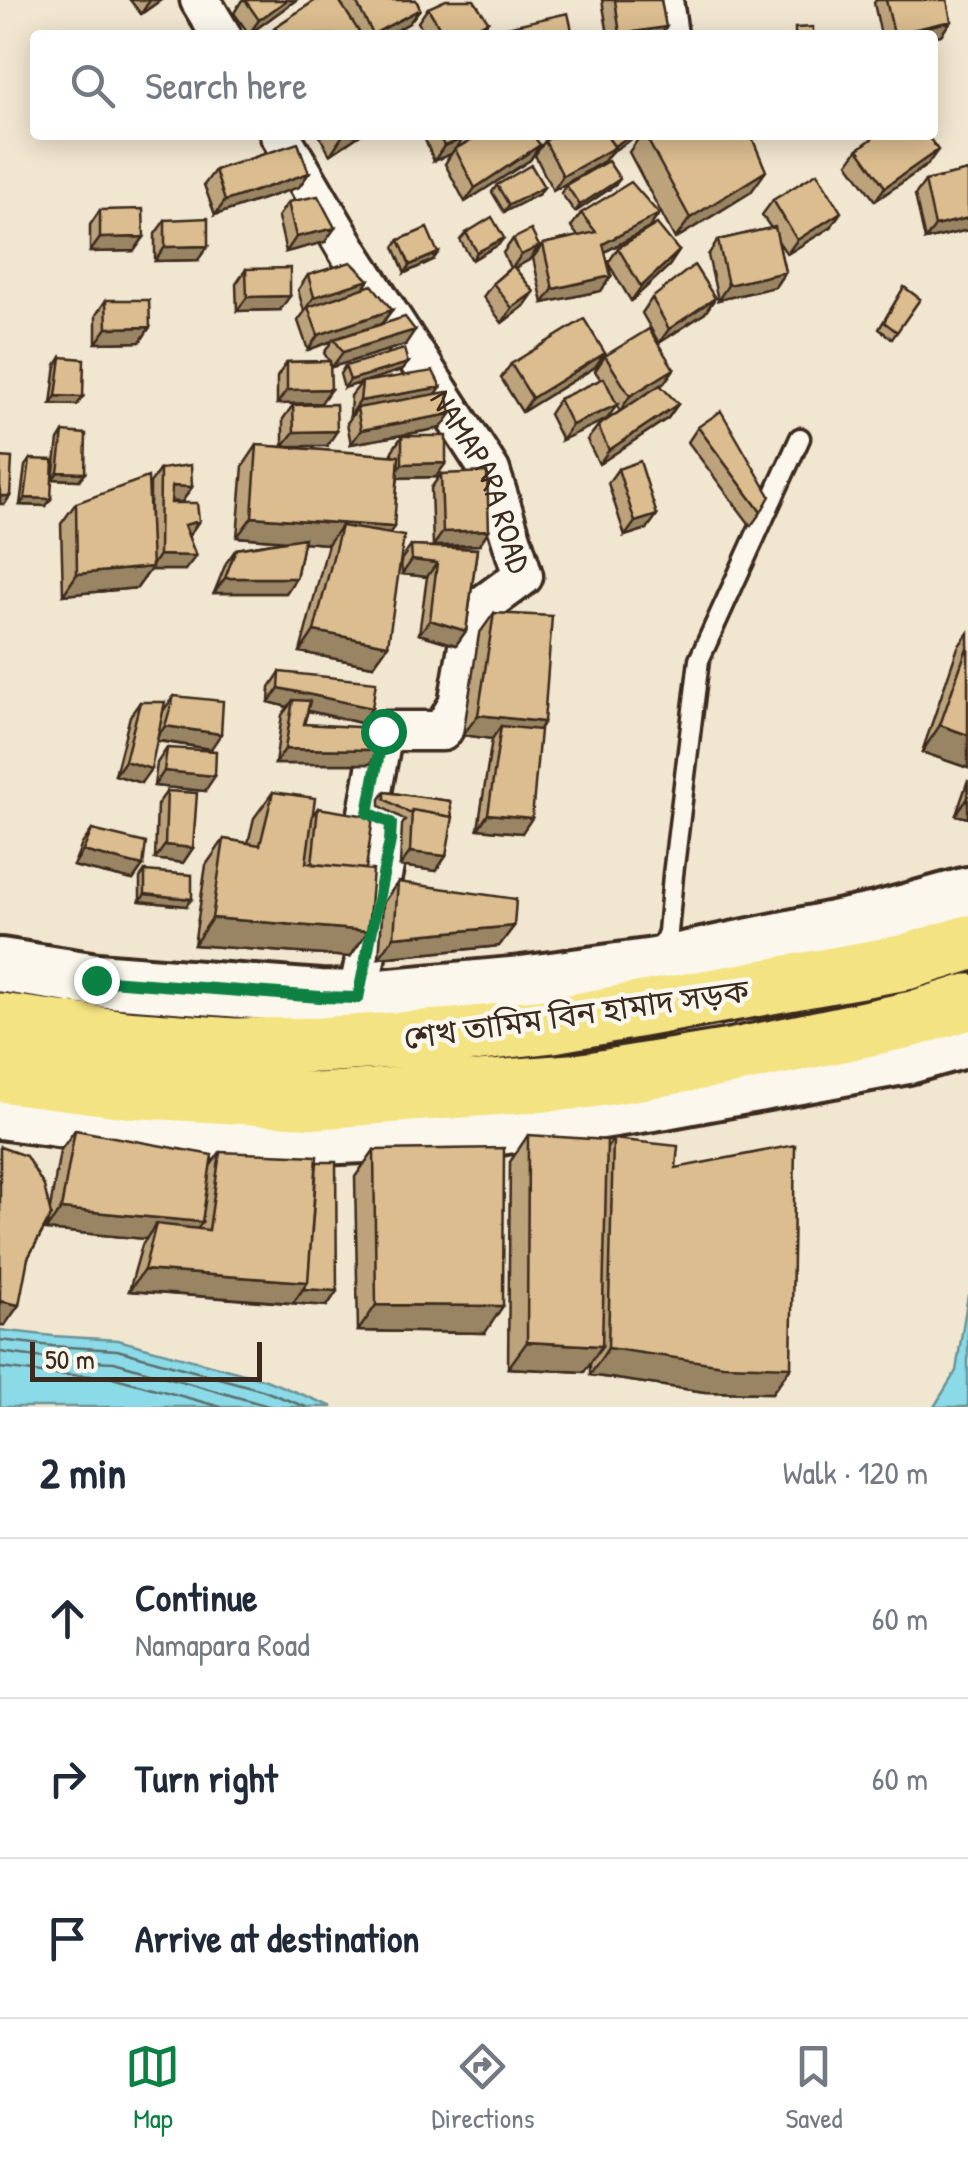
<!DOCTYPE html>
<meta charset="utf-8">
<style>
:root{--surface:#fff;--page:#f6f6f7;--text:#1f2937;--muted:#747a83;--line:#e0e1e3;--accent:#0b8043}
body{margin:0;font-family:"Patrick Hand","Noto Sans Bengali",sans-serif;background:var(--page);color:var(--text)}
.scale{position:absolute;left:30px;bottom:25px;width:232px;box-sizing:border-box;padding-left:10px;border:5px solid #3b2a1e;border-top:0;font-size:28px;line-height:35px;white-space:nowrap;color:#3b2a1e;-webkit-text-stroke:8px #fbf7ec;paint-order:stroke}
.stop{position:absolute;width:30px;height:30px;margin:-22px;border:8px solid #0b8043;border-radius:50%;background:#fff}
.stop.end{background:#0b8043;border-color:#fff;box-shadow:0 2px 10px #0008}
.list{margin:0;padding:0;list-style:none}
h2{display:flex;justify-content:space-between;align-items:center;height:130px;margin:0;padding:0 40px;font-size:42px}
h2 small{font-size:32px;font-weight:400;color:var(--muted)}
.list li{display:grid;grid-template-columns:65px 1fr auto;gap:30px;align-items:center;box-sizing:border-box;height:160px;padding:0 40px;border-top:2px solid var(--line)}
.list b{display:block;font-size:38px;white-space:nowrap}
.list p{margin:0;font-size:32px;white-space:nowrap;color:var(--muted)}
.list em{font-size:32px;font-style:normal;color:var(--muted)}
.icon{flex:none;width:55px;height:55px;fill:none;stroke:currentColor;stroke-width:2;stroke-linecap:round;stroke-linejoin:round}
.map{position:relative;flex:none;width:968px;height:1407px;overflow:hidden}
.search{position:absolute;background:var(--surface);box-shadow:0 5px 25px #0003;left:30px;right:30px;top:30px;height:110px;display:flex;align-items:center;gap:25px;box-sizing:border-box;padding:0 35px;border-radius:10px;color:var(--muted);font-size:38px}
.sheet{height:610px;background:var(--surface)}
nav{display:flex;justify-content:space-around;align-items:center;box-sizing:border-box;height:140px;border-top:2px solid var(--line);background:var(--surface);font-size:28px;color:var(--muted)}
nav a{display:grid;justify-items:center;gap:5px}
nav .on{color:var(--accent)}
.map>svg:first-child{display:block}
.water{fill:#8adae7;stroke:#6a9497;stroke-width:2.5}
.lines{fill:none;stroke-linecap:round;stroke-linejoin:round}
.shore{stroke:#5b706e;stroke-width:2.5}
.lane-casing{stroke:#3b2a1e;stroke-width:25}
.street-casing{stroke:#3b2a1e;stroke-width:45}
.secondary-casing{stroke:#3b2a1e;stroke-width:60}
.primary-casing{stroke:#3b2a1e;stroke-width:62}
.lane{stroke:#fbf7ec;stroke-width:18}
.street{stroke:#fbf7ec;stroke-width:38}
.secondary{stroke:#fbf7ec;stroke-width:52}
.primary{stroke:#f4e382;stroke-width:55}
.wall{fill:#bca37b;stroke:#3b2a1e;stroke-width:2.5}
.shaded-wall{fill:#998464;stroke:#3b2a1e;stroke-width:2.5}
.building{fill:#dbbd8f;stroke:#3b2a1e;stroke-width:2.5}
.route{stroke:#0b8043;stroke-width:12}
.labels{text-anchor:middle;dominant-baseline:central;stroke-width:9;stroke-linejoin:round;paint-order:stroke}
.street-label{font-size:32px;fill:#3b2a1e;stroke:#fbf7ec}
</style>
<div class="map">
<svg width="968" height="1407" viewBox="0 0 968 1407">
<rect width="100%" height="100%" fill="#f1e6d0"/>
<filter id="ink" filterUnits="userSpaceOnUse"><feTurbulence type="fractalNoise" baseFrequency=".01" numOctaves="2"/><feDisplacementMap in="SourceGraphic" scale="20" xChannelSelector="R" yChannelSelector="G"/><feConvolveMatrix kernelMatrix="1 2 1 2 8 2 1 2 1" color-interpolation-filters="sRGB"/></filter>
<g filter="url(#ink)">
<path class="water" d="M 968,1295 L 968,1407 L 934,1407 L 956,1371 Z
M 0,1330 L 53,1336 L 118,1340 L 266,1380 L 333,1407 L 0,1407 Z"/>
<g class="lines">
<path class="shore" d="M 0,1340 L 52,1346 L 117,1350 L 262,1390 L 306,1407
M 0,1352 L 51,1359 L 114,1362 L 272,1407
M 0,1368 L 50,1374 L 112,1377 L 221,1407"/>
<g class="lane-casing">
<path id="lane" d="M 658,957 L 668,932 L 673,875 L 699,660 L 800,438"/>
</g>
<g class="street-casing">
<g id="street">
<path d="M 200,0 L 221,35"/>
<path d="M 663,0 L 668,35"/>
<path id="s1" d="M 280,135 L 350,254 L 490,471 L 523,576 L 474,612 L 458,705 L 442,731 L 383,731 L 368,813 L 391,823 L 389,841 L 353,1019"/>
</g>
</g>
<g class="secondary-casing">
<path id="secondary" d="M 0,965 L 96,980 L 320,997 L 359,998 L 522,983 L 655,965 L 877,919 L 968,894
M 0,1112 L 101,1126 L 318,1138 L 480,1131 L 665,1102 L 908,1057 L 968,1040"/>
</g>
<g class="primary-casing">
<path id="primary" d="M 0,1021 L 124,1038 L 234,1046 L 319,1045 L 455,1036 L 553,1025 L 906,962 L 968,943
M 0,1074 L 126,1090 L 319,1101 L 584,1081 L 731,1057 L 913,1019 L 968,1002"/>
</g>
<use href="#lane" class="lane"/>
<use href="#street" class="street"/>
<use href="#secondary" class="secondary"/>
<use href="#primary" class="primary"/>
</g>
<path class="wall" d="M 130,0 L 161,0 L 141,14 Z
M 242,0 L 296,0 L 249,34 L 234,13 Z
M 316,0 L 416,0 L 420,9 L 409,23 L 388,35 L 270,35 L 275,27 Z
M 602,0 L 661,0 L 660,35 L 608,35 Z
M 876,0 L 947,0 L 951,21 L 941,35 L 881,35 L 874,3 Z
M 428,8 L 488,21 L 478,35 L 425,35 L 418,22 Z
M 319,135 L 360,135 L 330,155 Z
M 423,135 L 461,135 L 463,139 L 457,148 L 540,145 L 530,160 L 465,202 L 445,164 L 451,154 L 434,161 Z
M 641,135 L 751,135 L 751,192 L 675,239 L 629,152 Z
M 545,141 L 610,153 L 604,161 L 553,191 L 535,155 Z
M 858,149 L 927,165 L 875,201 L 848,163 Z
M 215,170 L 309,173 L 299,187 L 215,215 L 204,185 Z
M 968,171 L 968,230 L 925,240 L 915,195 L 925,181 Z
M 497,185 L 544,187 L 539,194 L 504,212 L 492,192 Z
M 566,185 L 614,186 L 575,212 L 561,193 Z
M 773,200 L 831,227 L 787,254 L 778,241 L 785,272 L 775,287 L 718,300 L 708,255 L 718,240 L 771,228 L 762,215 Z
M 288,202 L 325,242 L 286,252 L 278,217 Z
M 100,210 L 144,237 L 134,251 L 90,252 L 90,225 Z
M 581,213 L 659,214 L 649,228 L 605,252 L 611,276 L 601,291 L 543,303 L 533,258 L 543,244 L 578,236 L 571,227 Z
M 165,220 L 198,260 L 155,261 L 155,234 Z
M 466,233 L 498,245 L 472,260 L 460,240 Z
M 513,239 L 539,246 L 529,260 L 515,268 L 534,292 L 524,306 L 502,323 L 483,297 L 493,283 L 510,268 L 503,253 Z
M 399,240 L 433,260 L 405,273 L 394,247 Z
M 618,248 L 679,251 L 669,266 L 631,301 L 608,263 Z
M 246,269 L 280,310 L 237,311 L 236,284 Z
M 308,275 L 369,280 L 364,287 L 392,310 L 382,324 L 405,345 L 332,367 L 330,363 L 321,403 L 277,404 L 277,377 L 287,362 L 329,361 L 324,353 L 332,341 L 308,350 L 298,321 L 305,311 L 304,311 L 298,290 Z
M 904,287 L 920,299 L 892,339 L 879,329 Z
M 652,298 L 715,298 L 705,313 L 659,343 L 642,313 Z
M 106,300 L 150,327 L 140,342 L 96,343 L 96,315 Z
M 605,356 L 674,369 L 664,383 L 660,386 L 678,404 L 668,418 L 599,464 L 587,440 L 598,426 L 620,411 L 616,405 L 562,440 L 549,414 L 559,399 L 601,380 L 595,371 Z
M 61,357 L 77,405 L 51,404 L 56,365 Z
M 408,363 L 402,370 L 366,381 L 437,394 L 441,428 L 351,444 L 347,423 L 352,416 L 350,416 L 351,396 L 361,383 L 344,388 L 340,374 L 345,366 Z
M 511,364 L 595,367 L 522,412 L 501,378 Z
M 293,405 L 327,446 L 283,446 L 283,419 Z
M 698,427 L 761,512 L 751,526 L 688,442 Z
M 63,432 L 79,480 L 53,479 L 58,440 Z
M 402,436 L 436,477 L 398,478 L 389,534 L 388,645 L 373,666 L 300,652 L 328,544 L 303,542 L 296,578 L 286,593 L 214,593 L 226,563 L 236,549 L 285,541 L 237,537 L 243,466 L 257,445 L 392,456 L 392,451 Z
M 30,459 L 46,506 L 20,505 L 25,466 Z
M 160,469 L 192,487 L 182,502 L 171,501 L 188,536 L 185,570 L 150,570 L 137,588 L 63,595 L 61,524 L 76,503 L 150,516 L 150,483 Z
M 618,469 L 647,529 L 625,536 L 608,483 Z
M 441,474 L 489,530 L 479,545 L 433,546 L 431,488 Z
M 411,546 L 477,549 L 466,631 L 456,645 L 419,634 L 427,577 L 402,574 L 401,560 Z
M 494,613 L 539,730 L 522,833 L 478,829 L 492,739 L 463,735 L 479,634 Z
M 968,633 L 968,768 L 922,752 L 958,647 Z
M 280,672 L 361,723 L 308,711 L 304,724 L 370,764 L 275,764 L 282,715 L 288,707 L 269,702 L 270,687 Z
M 174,696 L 211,749 L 157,741 L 141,783 L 115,775 L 130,716 L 140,702 L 163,711 Z
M 167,748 L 205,791 L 154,786 L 157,763 Z
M 968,780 L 968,818 L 956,815 Z
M 167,791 L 193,848 L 183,863 L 155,859 L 157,805 Z
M 273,792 L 312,816 L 318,808 L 366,869 L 368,931 L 350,957 L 194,945 L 206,865 L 224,839 L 248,843 L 254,818 Z
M 385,792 L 450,801 L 446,856 L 436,871 L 400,866 L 402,825 L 405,820 L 380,806 L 380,799 Z
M 92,830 L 143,866 L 133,880 L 73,866 L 82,844 Z
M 145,871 L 186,906 L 140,901 L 140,878 Z
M 398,882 L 514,926 L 499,946 L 379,958 L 383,903 Z
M 75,1130 L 211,1165 L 220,1152 L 317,1162 L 337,1291 L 327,1306 L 129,1291 L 142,1245 L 146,1239 L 46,1230 L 48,1222 L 28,1258 L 5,1325 L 0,1325 L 0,1147 L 50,1209 L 60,1151 Z
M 528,1135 L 607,1148 L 613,1139 L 676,1168 L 791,1367 L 772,1393 L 705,1392 L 590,1375 L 590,1363 L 584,1372 L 508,1368 L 510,1162 Z
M 374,1150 L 485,1333 L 358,1331 L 355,1177 Z"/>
<path class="shaded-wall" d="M 150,0 L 161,0 L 141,14 Z
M 287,0 L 296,0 L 249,34 L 259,20 Z
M 420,9 L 409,23 L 388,35 L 372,35 Z
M 488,21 L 478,35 L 462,35 Z
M 951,21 L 941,35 L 933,37 L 933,35 L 893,35 Z
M 666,27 L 660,35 L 619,35 L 620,34 Z
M 343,135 L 360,135 L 330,155 Z
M 632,135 L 638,135 L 610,153 L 604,161 L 553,191 L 563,176 Z
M 463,139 L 451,154 L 434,161 L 444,146 Z
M 540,145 L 530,160 L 465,202 L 475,188 Z
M 938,150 L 927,165 L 875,201 L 885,187 Z
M 766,171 L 751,192 L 675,239 L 690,218 Z
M 309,173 L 299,187 L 215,215 L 225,201 Z
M 620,179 L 614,186 L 575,212 L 580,205 Z
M 544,187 L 539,194 L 504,212 L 509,205 Z
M 841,212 L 831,227 L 787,254 L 797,240 Z
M 659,214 L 649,228 L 593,258 L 603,244 Z
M 968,218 L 968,230 L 925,240 L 935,226 Z
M 335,228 L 325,242 L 286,252 L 296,237 Z
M 144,237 L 134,251 L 90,252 L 100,238 Z
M 504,238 L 498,245 L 472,260 L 477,252 Z
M 208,246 L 198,260 L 155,261 L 165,247 Z
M 539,246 L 529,260 L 511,270 L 521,255 Z
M 679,251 L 669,266 L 631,301 L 641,287 Z
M 438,253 L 433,260 L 405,273 L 410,265 Z
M 785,272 L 775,287 L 718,300 L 728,285 Z
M 611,276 L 601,291 L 543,303 L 553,289 Z
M 369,280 L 359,294 L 308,307 L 304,311 L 314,297 Z
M 534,292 L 524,306 L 502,323 L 512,308 Z
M 290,296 L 280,310 L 237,311 L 247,297 Z
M 715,298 L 705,313 L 659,343 L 669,329 Z
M 392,310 L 381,324 L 334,339 L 332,341 L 308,350 L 318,335 Z
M 150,327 L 140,342 L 96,343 L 107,328 Z
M 415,330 L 405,345 L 332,367 L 343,352 Z
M 605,353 L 595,367 L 522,412 L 532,398 Z
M 408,363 L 402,370 L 344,388 L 350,380 Z
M 674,369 L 664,383 L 620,411 L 630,396 Z
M 441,387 L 431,401 L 357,408 L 352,416 L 350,416 L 360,401 Z
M 331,389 L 321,403 L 277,404 L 287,390 Z
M 56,396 L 83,397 L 77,405 L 51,404 Z
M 678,404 L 668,418 L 599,464 L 609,450 Z
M 617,405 L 607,419 L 562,440 L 572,425 Z
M 451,414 L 441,428 L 351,444 L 361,430 Z
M 337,431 L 327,446 L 283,446 L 294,432 Z
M 446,463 L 436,477 L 392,478 L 402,464 Z
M 58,472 L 85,473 L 79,480 L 53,479 Z
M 172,486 L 192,487 L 182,502 L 162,501 Z
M 0,496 L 10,496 L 5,504 L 0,504 Z
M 25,498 L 51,499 L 46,506 L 20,505 Z
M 657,515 L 647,529 L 625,536 L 635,522 Z
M 252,517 L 394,527 L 379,548 L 341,526 L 328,544 L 237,537 Z
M 199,521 L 189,536 L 184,525 Z
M 489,530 L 479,545 L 433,546 L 443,532 Z
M 159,555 L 196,556 L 185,570 L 150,570 L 137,588 L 63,595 L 77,574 L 151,567 Z
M 412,560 L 437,563 L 427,577 L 402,574 Z
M 225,578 L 296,578 L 286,593 L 214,593 Z
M 430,620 L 466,631 L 456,645 L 419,634 Z
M 314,631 L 388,645 L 373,666 L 300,652 Z
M 279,688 L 372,708 L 361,723 L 292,707 L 293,700 L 288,707 L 269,702 Z
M 478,715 L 544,722 L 530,743 L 501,726 L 492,739 L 463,735 Z
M 940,725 L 968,735 L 968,768 L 922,752 Z
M 165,726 L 221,734 L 211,749 L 155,740 Z
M 285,749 L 380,750 L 370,764 L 275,764 Z
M 125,761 L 151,769 L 141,783 L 115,775 Z
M 164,771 L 215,776 L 205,791 L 154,786 Z
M 968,798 L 968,818 L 956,815 Z
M 488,814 L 532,818 L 522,833 L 478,829 Z
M 165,845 L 193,848 L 183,863 L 155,859 Z
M 83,851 L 143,866 L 133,880 L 73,866 Z
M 410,852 L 446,856 L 436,871 L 400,866 Z
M 145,894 L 192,899 L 186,906 L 140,901 Z
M 212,918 L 368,931 L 350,957 L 194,945 Z
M 514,926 L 499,946 L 379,958 L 394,937 Z
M 61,1209 L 202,1222 L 188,1243 L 156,1224 L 146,1239 L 46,1230 Z
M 144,1270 L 308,1282 L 293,1303 L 129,1291 Z
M 303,1289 L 337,1291 L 327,1306 L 293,1303 Z
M 0,1301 L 19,1305 L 5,1325 L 0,1325 Z
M 376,1305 L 503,1306 L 485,1333 L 358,1331 Z
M 527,1342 L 602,1346 L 584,1372 L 508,1368 Z
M 608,1348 L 791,1367 L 772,1393 L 705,1392 L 590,1375 Z"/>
<path class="building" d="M 245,0 L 287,0 L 259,20 Z
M 316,0 L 339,0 L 361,35 L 280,35 L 275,27 Z
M 355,0 L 416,0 L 420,9 L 373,34 Z
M 446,0 L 474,0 L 488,21 L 462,35 L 444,35 L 428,8 Z
M 615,0 L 661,0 L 666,27 L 620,34 Z
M 886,0 L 947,0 L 951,21 L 894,34 Z
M 568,13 L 573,35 L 490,35 L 489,31 Z
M 813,27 L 813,35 L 795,35 L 795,28 Z
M 439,135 L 461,135 L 463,139 L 444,146 Z
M 481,135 L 533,135 L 540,145 L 475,188 L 455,149 Z
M 555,135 L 606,135 L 615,147 L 563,176 L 545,141 Z
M 606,135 L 632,135 L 614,146 Z
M 645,135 L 751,135 L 766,171 L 690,218 Z
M 877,135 L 927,135 L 938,150 L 885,187 L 858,149 Z
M 298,143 L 309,173 L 225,201 L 215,170 Z
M 608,161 L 620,179 L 580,205 L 566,185 Z
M 531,165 L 544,187 L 509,205 L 497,185 Z
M 968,171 L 968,218 L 935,226 L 925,181 Z
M 817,173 L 841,212 L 797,240 L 773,200 Z
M 631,182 L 659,214 L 603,244 L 611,276 L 553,289 L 543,244 L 596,232 L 581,213 Z
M 318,196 L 335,228 L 296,237 L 288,202 Z
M 143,209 L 144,237 L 100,238 L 100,210 Z
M 492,217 L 504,238 L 477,252 L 466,233 Z
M 208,218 L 208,246 L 165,247 L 165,220 Z
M 657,224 L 679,251 L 641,287 L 618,248 Z
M 775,227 L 785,272 L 728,285 L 718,240 Z
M 427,228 L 438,253 L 410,265 L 399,240 Z
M 531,230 L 539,246 L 521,255 L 513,239 Z
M 351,262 L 369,280 L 314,297 L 308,275 Z
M 694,265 L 715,298 L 669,329 L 652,298 Z
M 513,266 L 534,292 L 512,308 L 493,283 Z
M 290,268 L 290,296 L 247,297 L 246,269 Z
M 372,285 L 392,310 L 318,335 L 308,307 Z
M 904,287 L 920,299 L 897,332 L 884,322 Z
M 106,300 L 149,300 L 150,327 L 107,328 Z
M 405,317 L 415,330 L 343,352 L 334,339 Z
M 584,319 L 605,353 L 532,398 L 511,364 Z
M 649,329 L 674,369 L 630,396 L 605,356 Z
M 404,349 L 408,363 L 350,380 L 345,366 Z
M 61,357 L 84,359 L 83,397 L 56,396 Z
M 330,361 L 331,389 L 287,390 L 287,362 Z
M 433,371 L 441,387 L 360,401 L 362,382 Z
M 604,378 L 617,405 L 572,425 L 559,399 Z
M 660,385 L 678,404 L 609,450 L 598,426 Z
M 447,392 L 451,414 L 361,430 L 357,408 Z
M 336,404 L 337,431 L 294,432 L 293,405 Z
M 721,411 L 770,496 L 761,512 L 698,427 Z
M 63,432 L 86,434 L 85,473 L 58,472 Z
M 402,436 L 446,436 L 446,463 L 402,464 Z
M 257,445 L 399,456 L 394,527 L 252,517 Z
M 0,457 L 12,458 L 10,496 L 0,496 Z
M 30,459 L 53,460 L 51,499 L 25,498 Z
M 640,461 L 657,515 L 635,522 L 618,469 Z
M 191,465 L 192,487 L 172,486 L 171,503 L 197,503 L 199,521 L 184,525 L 196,556 L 159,555 L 160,469 Z
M 487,472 L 489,530 L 443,532 L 441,474 Z
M 148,477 L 152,567 L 77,574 L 76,503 Z
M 341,526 L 404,536 L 388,645 L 314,631 Z
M 304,538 L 296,578 L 225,578 L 236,549 Z
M 411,546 L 477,549 L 466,631 L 430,620 L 437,563 L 412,560 Z
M 494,613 L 552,616 L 544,722 L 478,715 Z
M 968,645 L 968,735 L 940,725 Z
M 280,672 L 376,682 L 372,708 L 279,688 Z
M 174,696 L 223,701 L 221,734 L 165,726 Z
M 293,700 L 310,701 L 304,724 L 375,728 L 380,750 L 285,749 Z
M 140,702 L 165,702 L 151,769 L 125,761 Z
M 501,726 L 540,730 L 532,818 L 488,814 Z
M 167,748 L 216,751 L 215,776 L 164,771 Z
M 167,791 L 197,793 L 193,848 L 165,845 Z
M 273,792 L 315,798 L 306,863 L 373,870 L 368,931 L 212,918 L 224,839 L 260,845 Z
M 385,792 L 450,801 L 452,817 L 412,810 L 409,813 L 385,799 Z
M 318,808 L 373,817 L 366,869 L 312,864 Z
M 412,810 L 453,817 L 446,856 L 410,852 Z
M 92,830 L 146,843 L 143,866 L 83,851 Z
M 145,871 L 192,875 L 192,899 L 145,894 Z
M 398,882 L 516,899 L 514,926 L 394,937 Z
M 75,1130 L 212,1155 L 202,1222 L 61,1209 Z
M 528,1135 L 607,1140 L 602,1346 L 527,1342 Z
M 613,1139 L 678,1146 L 676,1168 L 795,1145 L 791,1367 L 723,1365 L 608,1348 Z
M 0,1147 L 26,1156 L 44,1186 L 51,1215 L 28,1258 L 19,1305 L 0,1301 Z
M 504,1148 L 503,1306 L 376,1305 L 374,1150 Z
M 220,1152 L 317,1156 L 308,1282 L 144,1270 L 156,1224 L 209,1230 Z
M 317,1162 L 336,1162 L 337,1291 L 303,1289 L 308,1282 Z"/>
</g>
<g class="lines" filter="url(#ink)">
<path class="route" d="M 96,980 L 320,997 L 358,998 L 390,841 L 391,823 L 368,813 L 383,731"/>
</g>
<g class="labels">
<g class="street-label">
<text stroke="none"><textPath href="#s1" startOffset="402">NAMAPARA ROAD</textPath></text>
<text transform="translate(576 1014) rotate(-8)">শেখ তামিম বিন হামাদ সড়ক</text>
</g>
</g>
</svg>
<div class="scale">50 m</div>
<div class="stop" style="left:383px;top:731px"></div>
<div class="stop end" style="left:96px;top:980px"></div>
<div class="search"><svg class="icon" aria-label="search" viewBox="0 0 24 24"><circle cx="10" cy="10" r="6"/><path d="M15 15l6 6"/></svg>Search here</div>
</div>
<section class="sheet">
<h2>2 min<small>Walk · 120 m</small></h2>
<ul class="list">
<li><svg class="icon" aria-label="ahead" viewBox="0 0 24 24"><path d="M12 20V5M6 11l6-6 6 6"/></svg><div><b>Continue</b><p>Namapara Road</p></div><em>60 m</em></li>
<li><svg class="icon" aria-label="right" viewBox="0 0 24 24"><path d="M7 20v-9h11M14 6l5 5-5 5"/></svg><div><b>Turn right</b></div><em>60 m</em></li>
<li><svg class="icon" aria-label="arrive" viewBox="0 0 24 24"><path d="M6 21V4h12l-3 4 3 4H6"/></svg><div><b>Arrive at destination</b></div></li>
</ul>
</section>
<nav>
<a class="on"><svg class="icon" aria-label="map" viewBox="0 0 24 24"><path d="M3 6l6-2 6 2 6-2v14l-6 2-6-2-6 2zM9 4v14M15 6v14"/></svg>Map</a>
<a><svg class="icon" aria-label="directions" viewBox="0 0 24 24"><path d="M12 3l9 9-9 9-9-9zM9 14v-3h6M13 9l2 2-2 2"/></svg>Directions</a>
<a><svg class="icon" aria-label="saved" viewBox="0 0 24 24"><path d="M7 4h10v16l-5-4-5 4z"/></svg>Saved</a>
</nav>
